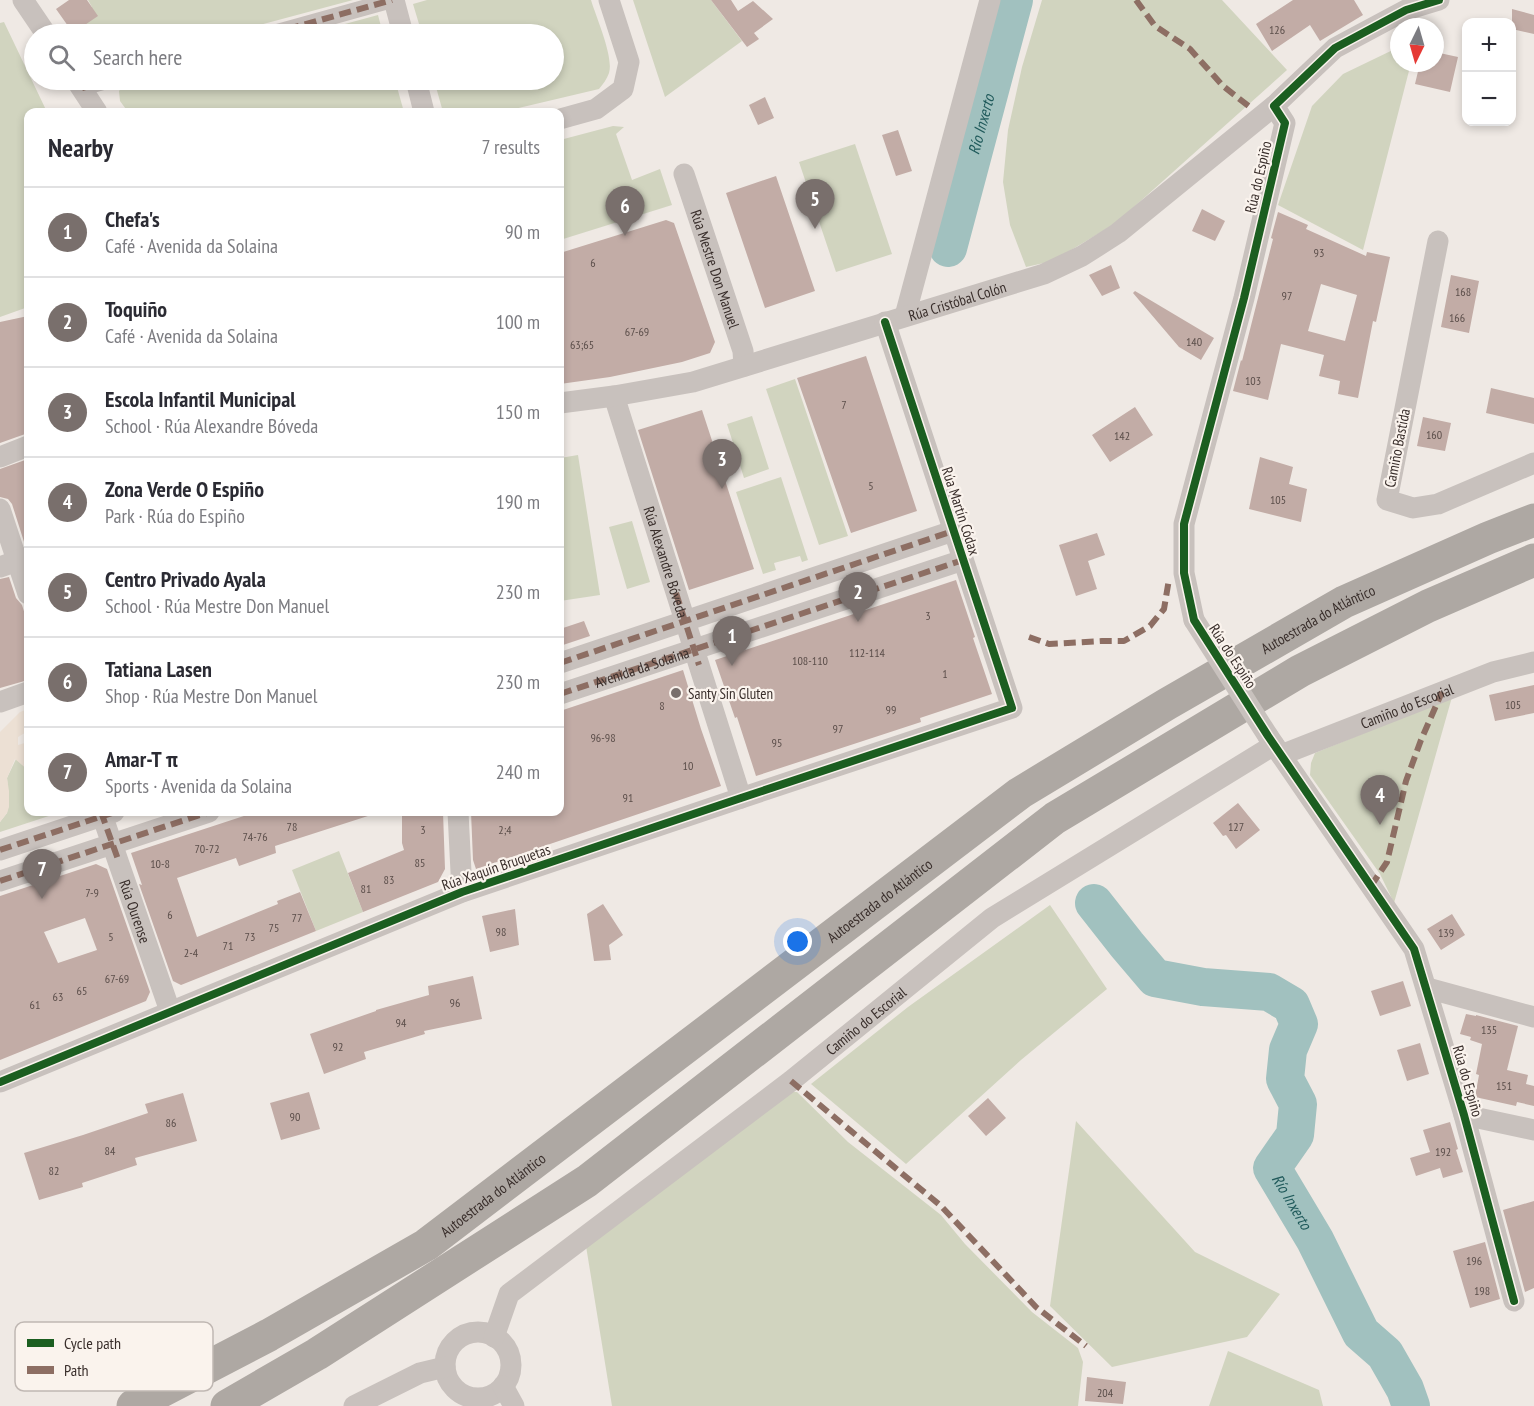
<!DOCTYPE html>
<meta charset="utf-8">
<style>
:root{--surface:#fff;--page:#f7f7f7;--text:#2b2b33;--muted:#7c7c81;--line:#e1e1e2;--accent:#796f6c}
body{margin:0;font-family:"PT Sans Narrow",sans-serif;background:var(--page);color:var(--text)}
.controls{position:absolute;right:18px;top:18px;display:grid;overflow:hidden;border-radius:12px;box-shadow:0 3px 9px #0003}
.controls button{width:54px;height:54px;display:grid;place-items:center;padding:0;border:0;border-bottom:2px solid var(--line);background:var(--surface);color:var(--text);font:30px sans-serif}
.compass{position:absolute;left:1390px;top:18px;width:54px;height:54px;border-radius:50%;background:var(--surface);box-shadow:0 3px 9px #0003;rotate:185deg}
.you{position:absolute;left:798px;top:942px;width:21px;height:21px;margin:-15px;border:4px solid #fff;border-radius:50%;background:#1a73e8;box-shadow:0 0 0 9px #1a73e833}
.badge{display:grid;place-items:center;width:39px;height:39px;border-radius:50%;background:var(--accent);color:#fff;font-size:20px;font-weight:700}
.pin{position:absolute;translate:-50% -50px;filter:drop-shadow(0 2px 3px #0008)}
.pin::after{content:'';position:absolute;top:32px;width:21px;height:18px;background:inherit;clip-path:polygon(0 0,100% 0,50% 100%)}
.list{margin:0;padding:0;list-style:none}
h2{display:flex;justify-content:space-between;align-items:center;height:78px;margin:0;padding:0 24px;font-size:26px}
h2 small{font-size:20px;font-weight:400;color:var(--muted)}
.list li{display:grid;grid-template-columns:39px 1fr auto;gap:18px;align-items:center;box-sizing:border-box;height:90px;padding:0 24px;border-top:2px solid var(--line)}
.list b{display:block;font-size:22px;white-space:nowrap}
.list p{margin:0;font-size:20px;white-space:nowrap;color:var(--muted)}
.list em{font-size:20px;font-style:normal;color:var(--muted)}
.icon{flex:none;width:33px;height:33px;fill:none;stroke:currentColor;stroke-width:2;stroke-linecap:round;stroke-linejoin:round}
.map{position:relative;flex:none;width:1534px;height:1406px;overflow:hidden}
.search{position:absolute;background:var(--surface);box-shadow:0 3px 9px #0003;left:24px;top:24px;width:540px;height:66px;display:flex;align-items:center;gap:15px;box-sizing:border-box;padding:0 21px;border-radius:33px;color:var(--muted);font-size:22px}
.panel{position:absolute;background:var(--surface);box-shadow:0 3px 9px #0003;left:24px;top:108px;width:540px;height:708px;border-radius:12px}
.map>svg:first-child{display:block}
.green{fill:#d1d4bf}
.plaza{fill:#ece0d4}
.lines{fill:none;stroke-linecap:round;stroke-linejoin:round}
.river{stroke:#a1c1bf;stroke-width:38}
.building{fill:#c2aca6;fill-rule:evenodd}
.pedestrian{stroke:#c8c1bd;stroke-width:16}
.minor{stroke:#c8c1bd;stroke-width:21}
.motorway{stroke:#aea8a3;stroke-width:33}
.minor-bridge{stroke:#c8c1bd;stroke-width:21}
.quiet{stroke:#8d6e63;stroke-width:6;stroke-dasharray:12 6;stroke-linecap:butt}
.cycleway-casing{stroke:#faf3ed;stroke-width:11}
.cycleway{stroke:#1b5e20;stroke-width:8}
.poi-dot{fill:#796f6c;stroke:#faf3ed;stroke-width:2}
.labels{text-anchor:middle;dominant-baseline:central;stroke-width:4.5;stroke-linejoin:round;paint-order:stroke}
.number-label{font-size:12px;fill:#5b4e4a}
.street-label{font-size:15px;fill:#392e2b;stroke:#faf3ed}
.poi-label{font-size:15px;fill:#392e2b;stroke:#faf3ed;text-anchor:start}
.water-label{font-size:16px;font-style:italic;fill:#205a5b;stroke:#faf3ed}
.key{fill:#faf3ed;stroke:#c0b8b3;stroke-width:1.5}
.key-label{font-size:16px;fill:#392e2b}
</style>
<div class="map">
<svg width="1534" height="1406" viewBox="0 0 1534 1406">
<rect width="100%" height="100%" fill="#efe9e4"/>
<path class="green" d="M 88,0 L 353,0 L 226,34 L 78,34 L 72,26 L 92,7 Z
M 427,0 L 591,0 C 596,17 614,57 609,73 C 607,79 603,84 599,89 L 502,112 L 443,112 L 434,80 L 554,80 L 554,34 L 422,34 L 413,4 Z
M 633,0 L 711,0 L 742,41 L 665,97 Z
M 1042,0 L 1222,0 L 1287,70 L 1116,223 L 1053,261 L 1026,267 L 1010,225 L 1003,182 L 1008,130 L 1022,67 Z
M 378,15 L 383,34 L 308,34 Z
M 4,22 L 47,112 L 28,112 L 28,307 L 0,317 L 0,23 Z
M 1399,47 L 1399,63 L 1411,63 L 1363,250 L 1278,205 L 1312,106 L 1343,74 Z
M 144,80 L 395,80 L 404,112 L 128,112 L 120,101 L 119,91 L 124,85 Z
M 613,126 L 624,127 L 616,134 L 632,180 L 660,169 L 672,205 L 560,240 L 560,140 Z
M 855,144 L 892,254 L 836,272 L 799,162 Z
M 795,379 L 848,536 L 819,545 L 766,389 Z
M 752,416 L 769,469 L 744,478 L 727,424 Z
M 578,455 L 600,595 L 560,601 L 560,458 Z
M 781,477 L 808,560 L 802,562 L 800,556 L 774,563 L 776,570 L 763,574 L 736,492 Z
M 632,521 L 650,582 L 627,589 L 609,527 Z
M 1452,697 L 1394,903 L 1380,874 L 1310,775 L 1311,763 L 1315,753 Z
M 16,759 L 28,770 L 28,812 L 61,812 L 0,832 L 0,822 L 7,813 L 9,802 L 7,778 Z
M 339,851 L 363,912 L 316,931 L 292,870 Z
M 1050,905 L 1107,989 L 1021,1060 L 906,1164 L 811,1084 L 908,1007 Z
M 789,1092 L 797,1092 L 848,1142 L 941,1215 L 965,1244 L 1032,1312 L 1078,1348 L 1083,1362 L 1078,1406 L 612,1406 L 586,1246 Z
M 1076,1121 L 1195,1252 L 1280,1294 L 1247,1337 L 1112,1367 L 1050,1306 Z
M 1228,1351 L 1319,1390 L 1323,1406 L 1209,1406 Z"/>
<path class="plaza" d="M 28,709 L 28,731 L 18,737 L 18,745 L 28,742 L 28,770 L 15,759 L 7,778 L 9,791 L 9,807 L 7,813 L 0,822 L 0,732 L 20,712 Z"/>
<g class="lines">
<g class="river">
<path id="s1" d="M 948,248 L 1014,0"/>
<path id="s2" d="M 1094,903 L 1127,945 L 1155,978 L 1203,987 L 1269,992 L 1291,1005 L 1299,1024 L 1288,1050 L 1285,1079 L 1298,1104 L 1295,1135 L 1272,1168 L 1315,1240 L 1361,1333 L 1385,1354 L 1405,1389 L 1411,1406"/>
</g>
</g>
<path class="building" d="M 69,0 L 87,0 L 98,16 L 73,33 L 56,9 Z
M 711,0 L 731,0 L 738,11 L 753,1 L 773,19 L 754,33 L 759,39 L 747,47 Z
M 1293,0 L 1354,0 L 1363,15 L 1320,41 L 1310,25 L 1272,51 L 1256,24 Z
M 1512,9 L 1534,15 L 1534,34 L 1512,29 Z
M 1435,52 L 1458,57 L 1450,92 L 1415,84 L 1420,63 L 1435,63 Z
M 765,97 L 774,118 L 758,125 L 749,105 Z
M 898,130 L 912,171 L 896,176 L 882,135 Z
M 776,176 L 815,291 L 765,308 L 726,193 Z
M 1202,209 L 1225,221 L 1215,241 L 1192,231 Z
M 1278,212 L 1308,225 L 1306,229 L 1366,256 L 1367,252 L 1390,257 L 1376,322 L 1373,321 L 1358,398 L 1338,394 L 1340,381 L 1319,376 L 1324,355 L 1281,344 L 1268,400 L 1233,391 L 1241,360 L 1242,361 L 1273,239 L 1271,238 ZM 1321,284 L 1357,295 L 1345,341 L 1308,331 Z
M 666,220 L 674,223 L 715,342 L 710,353 L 682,362 L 610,377 L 560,384 L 560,253 Z
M 1111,265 L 1120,288 L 1102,296 L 1089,275 Z
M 1451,275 L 1479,281 L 1469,333 L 1441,327 Z
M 1135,291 L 1214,338 L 1201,360 L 1179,347 L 1133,293 Z
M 28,316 L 28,433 L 0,443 L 0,322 Z
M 866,356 L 917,511 L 851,533 L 797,378 Z
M 1491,388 L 1534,398 L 1534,424 L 1486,413 Z
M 1135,407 L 1153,435 L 1110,462 L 1092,435 Z
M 702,410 L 754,569 L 689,590 L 638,430 Z
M 1423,417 L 1451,423 L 1445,451 L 1417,446 Z
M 1260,457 L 1293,467 L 1289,484 L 1307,489 L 1301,522 L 1249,509 Z
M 28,459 L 28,545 L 25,545 L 12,504 L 8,499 L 0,497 L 0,469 Z
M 1097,533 L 1105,555 L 1088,561 L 1097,589 L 1076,596 L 1059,545 Z
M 9,577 L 16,598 L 22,605 L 28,624 L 28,680 L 0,688 L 0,579 Z
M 956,580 L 975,637 L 973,638 L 992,694 L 920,718 L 921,722 L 756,776 L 737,717 L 735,718 L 715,660 Z
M 584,621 L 590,636 L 560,646 L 560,629 Z
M 683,670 L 701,729 L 721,786 L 476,869 L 473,860 L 471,812 L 560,812 L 560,711 Z
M 1534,685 L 1534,713 L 1495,721 L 1489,695 Z
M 1238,803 L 1260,830 L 1236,849 L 1226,835 L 1223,836 L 1213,823 Z
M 256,812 L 371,812 L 371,815 L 275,846 L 276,853 L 239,866 L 236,858 L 177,878 L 197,937 L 278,904 L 277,901 L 300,892 L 316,931 L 181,985 L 173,981 L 139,884 L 142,885 L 131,853 Z
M 402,812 L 443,812 L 445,869 L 438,882 L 363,912 L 348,873 L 404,850 L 402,843 Z
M 96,864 L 107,869 L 150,992 L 146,1001 L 0,1060 L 0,896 ZM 85,918 L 97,950 L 58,963 L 44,932 Z
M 603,904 L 623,935 L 609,945 L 611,960 L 594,961 L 587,914 Z
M 515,909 L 519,945 L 490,952 L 482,916 Z
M 1452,914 L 1465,935 L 1441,950 L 1427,929 Z
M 473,976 L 482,1019 L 424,1031 L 425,1034 L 364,1052 L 366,1059 L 324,1074 L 310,1034 L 376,1011 L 376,1010 L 429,995 L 428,986 Z
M 1403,981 L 1411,1006 L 1380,1016 L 1371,991 Z
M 1466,1014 L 1476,1016 L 1476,1015 L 1518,1026 L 1507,1070 L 1528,1075 L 1526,1084 L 1534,1086 L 1534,1106 L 1517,1102 L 1516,1106 L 1475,1097 L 1479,1075 L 1476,1074 L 1482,1044 L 1470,1040 L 1471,1037 L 1460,1034 Z
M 1420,1043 L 1429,1074 L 1407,1081 L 1397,1050 Z
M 309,1092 L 320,1129 L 281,1140 L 270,1103 Z
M 183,1093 L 197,1141 L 135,1158 L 137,1165 L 82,1183 L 83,1187 L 39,1200 L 24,1153 L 83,1135 L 148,1113 L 145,1104 Z
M 988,1098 L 1006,1118 L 986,1136 L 968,1116 Z
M 1450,1122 L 1458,1149 L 1456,1150 L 1463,1172 L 1443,1178 L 1440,1168 L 1416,1176 L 1410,1158 L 1430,1152 L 1423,1130 Z
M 1534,1201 L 1534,1288 L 1525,1292 L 1503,1210 Z
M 1485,1242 L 1500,1299 L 1470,1308 L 1453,1251 Z
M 1087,1377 L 1126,1382 L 1123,1404 L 1085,1401 Z"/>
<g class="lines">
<path class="pedestrian" d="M 270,34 L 392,0
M 82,88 L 110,80"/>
<g class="minor">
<path d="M 23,0 L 46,34"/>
<path d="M 394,0 L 403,34"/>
<path d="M 76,80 L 97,112"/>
<path d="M 416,80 L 424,112"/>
<path d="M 560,119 L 596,109 L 623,89 L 629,62 L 609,0"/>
<path id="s3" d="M 684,174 L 743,351 L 744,366"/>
<path d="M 1438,241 L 1387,500 L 1413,508 L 1438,504 L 1534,463"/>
<path d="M 905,316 L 990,0"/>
<path id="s4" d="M 614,396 L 741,798"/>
<path id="s5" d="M 560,403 L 614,396 L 693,382 L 1044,274 L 1082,256 L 1118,233 L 1274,106"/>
<path d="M 0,457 L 28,446"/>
<path d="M 0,509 L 28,594"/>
<path d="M 0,567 L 28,557"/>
<path d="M 1194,620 L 1184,573 L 1184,524 L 1244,298 L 1285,123 L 1274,106 L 1335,48 L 1406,10 L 1439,0"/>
<path d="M 560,663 L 953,531"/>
<path d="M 560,694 L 963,560"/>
<path d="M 0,702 L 28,692"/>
<path d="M 1268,736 L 1414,949 L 1464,1115 L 1514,1301"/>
<path id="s6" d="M 1281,755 L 1493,672 L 1534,662"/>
<path id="s7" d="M 101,812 L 170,1011"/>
<path d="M 458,812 L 462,892"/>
<path d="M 0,850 L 114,812"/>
<path d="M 0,881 L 209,812"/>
<path d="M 1427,988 L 1534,1017"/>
<path d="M 0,1082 L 462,892 L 741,798 L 1012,708 L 885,322"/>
<path d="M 1464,1115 L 1534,1130"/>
<circle cx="478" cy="1365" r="33"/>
<path id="s8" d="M 494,1337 L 509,1294 L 791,1081 L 992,918 L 1274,745"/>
<path d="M 503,1386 L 514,1406"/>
<path d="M 354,1406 L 420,1373 L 445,1367"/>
</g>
<g class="motorway">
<path id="s9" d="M 133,1406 L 269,1335 L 426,1245 L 1020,793 L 1167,704 L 1344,602 L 1488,538 L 1534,520"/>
<path d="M 227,1406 L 317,1354 L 587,1181 L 1055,818 L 1300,671 L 1428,606 L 1534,560"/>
</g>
<path class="minor-bridge" d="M 1194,620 L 1268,736"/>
<g class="quiet">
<path d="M 1136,0 L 1155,26 L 1190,49 L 1223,86 L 1251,108"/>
<path d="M 270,34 L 392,0"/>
<path d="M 82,88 L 110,80"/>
<path d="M 676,593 L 699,665"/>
<path d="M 1029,637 L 1049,644 L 1102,641 L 1124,641 L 1150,626 L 1164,609 L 1169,579"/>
<path d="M 560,663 L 953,531"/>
<path id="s10" d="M 560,694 L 963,560"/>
<path d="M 101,812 L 119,862"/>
<path d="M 0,850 L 115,812"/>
<path d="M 0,881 L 209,812"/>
<path d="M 1371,886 L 1387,862 L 1406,781 L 1421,740 L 1442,692"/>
<path d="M 791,1081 L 941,1206 L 1036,1307 L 1086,1346"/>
</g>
<g class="cycleway-casing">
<path id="cycleway" d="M 1439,0 L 1406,10 L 1335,48 L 1274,106 L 1285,123 L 1244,298 L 1184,524 L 1184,573 L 1194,620 L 1268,736 L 1414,949 L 1464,1115 L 1514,1301
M 0,1082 L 462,892 L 741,798 L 1012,708 L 885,322"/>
</g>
<use href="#cycleway" class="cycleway"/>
</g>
<circle class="poi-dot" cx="676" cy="693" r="6"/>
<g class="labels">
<g class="number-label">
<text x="1277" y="29">126</text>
<text x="1319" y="252">93</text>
<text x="593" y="262">6</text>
<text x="1463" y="291">168</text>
<text x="1287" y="295">97</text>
<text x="1457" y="317">166</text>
<text x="637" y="331">67-69</text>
<text x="1194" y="341">140</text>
<text x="582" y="344">63;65</text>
<text x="1253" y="380">103</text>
<text x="844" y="404">7</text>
<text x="1434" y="434">160</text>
<text x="1122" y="435">142</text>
<text x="871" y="485">5</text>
<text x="1278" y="499">105</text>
<text x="928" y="615">3</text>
<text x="867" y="652">112-114</text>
<text x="810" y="660">108-110</text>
<text x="945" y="673">1</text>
<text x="1513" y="704">105</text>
<text x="662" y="705">8</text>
<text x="891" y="709">99</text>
<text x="838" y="728">97</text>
<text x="603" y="737">96-98</text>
<text x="777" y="742">95</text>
<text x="688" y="765">10</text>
<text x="628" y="797">91</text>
<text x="292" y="826">78</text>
<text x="1236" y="826">127</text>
<text x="423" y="829">3</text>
<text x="505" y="829">2;4</text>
<text x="255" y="836">74-76</text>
<text x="207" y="848">70-72</text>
<text x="420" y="862">85</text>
<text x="160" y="863">10-8</text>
<text x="389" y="879">83</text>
<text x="366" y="888">81</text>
<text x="92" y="892">7-9</text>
<text x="170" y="914">6</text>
<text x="297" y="917">77</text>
<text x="274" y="927">75</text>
<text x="501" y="931">98</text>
<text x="1446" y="932">139</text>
<text x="111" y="936">5</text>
<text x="250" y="936">73</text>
<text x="228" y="945">71</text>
<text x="191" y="952">2-4</text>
<text x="117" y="978">67-69</text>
<text x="82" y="990">65</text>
<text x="58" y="996">63</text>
<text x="455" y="1002">96</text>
<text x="35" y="1004">61</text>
<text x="401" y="1022">94</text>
<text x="1489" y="1029">135</text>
<text x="338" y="1046">92</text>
<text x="1504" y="1085">151</text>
<text x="295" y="1116">90</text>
<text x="171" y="1122">86</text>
<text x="110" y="1150">84</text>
<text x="1443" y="1151">192</text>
<text x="54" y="1170">82</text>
<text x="1474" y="1260">196</text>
<text x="1482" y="1290">198</text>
<text x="1105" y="1392">204</text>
</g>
<g class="street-label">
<text transform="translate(1258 177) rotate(-77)">Rúa do Espiño</text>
<text stroke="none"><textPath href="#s3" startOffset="100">Rúa Mestre Don Manuel</textPath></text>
<text stroke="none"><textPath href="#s5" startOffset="411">Rúa Cristóbal Colón</textPath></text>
<text transform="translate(1397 448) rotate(-79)">Camiño Bastida</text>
<text transform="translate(961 511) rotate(72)">Rúa Martín Códax</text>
<text stroke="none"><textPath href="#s4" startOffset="174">Rúa Alexandre Bóveda</textPath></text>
<text stroke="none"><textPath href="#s9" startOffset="1426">Autoestrada do Atlántico</textPath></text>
<text transform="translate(1233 656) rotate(57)">Rúa do Espiño</text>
<text stroke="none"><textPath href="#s10" startOffset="86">Avenida da Solaina</textPath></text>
<text stroke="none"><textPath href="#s6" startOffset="135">Camiño do Escorial</textPath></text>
<text transform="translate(496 867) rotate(-19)">Rúa Xaquín Bruquetas</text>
<text stroke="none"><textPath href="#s9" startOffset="904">Autoestrada do Atlántico</textPath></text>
<text stroke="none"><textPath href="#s7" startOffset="105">Rúa Ourense</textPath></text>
<text stroke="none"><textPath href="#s8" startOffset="495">Camiño do Escorial</textPath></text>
<text transform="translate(1468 1081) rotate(74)">Rúa do Espiño</text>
<text stroke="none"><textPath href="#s9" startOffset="418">Autoestrada do Atlántico</textPath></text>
</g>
<g class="poi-label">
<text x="688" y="693">Santy Sin Gluten</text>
</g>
<g class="water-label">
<text stroke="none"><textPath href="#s1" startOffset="128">Río Inxerto</textPath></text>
<text stroke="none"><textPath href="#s2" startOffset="454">Río Inxerto</textPath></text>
</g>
</g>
<rect x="15" y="1322" width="198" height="69" rx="9" class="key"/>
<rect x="27" y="1339" width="27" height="8" fill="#1b5e20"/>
<rect x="27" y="1366" width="27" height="8" fill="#8d6e63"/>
<g class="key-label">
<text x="64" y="1349">Cycle path</text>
<text x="64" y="1376">Path</text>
</g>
</svg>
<div class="controls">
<button>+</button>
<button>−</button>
</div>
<svg class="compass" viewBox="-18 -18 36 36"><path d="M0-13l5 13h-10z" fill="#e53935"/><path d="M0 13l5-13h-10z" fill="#7c7c81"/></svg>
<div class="you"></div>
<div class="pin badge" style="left:732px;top:666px">1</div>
<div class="pin badge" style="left:858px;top:622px">2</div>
<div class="pin badge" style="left:722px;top:489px">3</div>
<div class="pin badge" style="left:1380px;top:825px">4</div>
<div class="pin badge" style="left:815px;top:229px">5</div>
<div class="pin badge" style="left:625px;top:236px">6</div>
<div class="pin badge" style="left:42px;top:899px">7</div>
<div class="search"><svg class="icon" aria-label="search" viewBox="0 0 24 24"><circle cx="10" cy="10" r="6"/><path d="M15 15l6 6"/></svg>Search here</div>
<section class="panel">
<h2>Nearby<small>7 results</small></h2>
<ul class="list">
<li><span class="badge">1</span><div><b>Chefa's</b><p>Café · Avenida da Solaina</p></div><em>90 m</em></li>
<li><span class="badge">2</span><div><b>Toquiño</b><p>Café · Avenida da Solaina</p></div><em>100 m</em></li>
<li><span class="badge">3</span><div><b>Escola Infantil Municipal</b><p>School · Rúa Alexandre Bóveda</p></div><em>150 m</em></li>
<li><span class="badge">4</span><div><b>Zona Verde O Espiño</b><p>Park · Rúa do Espiño</p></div><em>190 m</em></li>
<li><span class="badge">5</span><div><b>Centro Privado Ayala</b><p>School · Rúa Mestre Don Manuel</p></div><em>230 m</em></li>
<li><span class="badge">6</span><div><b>Tatiana Lasen</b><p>Shop · Rúa Mestre Don Manuel</p></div><em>230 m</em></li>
<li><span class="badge">7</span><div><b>Amar-T π</b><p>Sports · Avenida da Solaina</p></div><em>240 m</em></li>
</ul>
</section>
</div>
